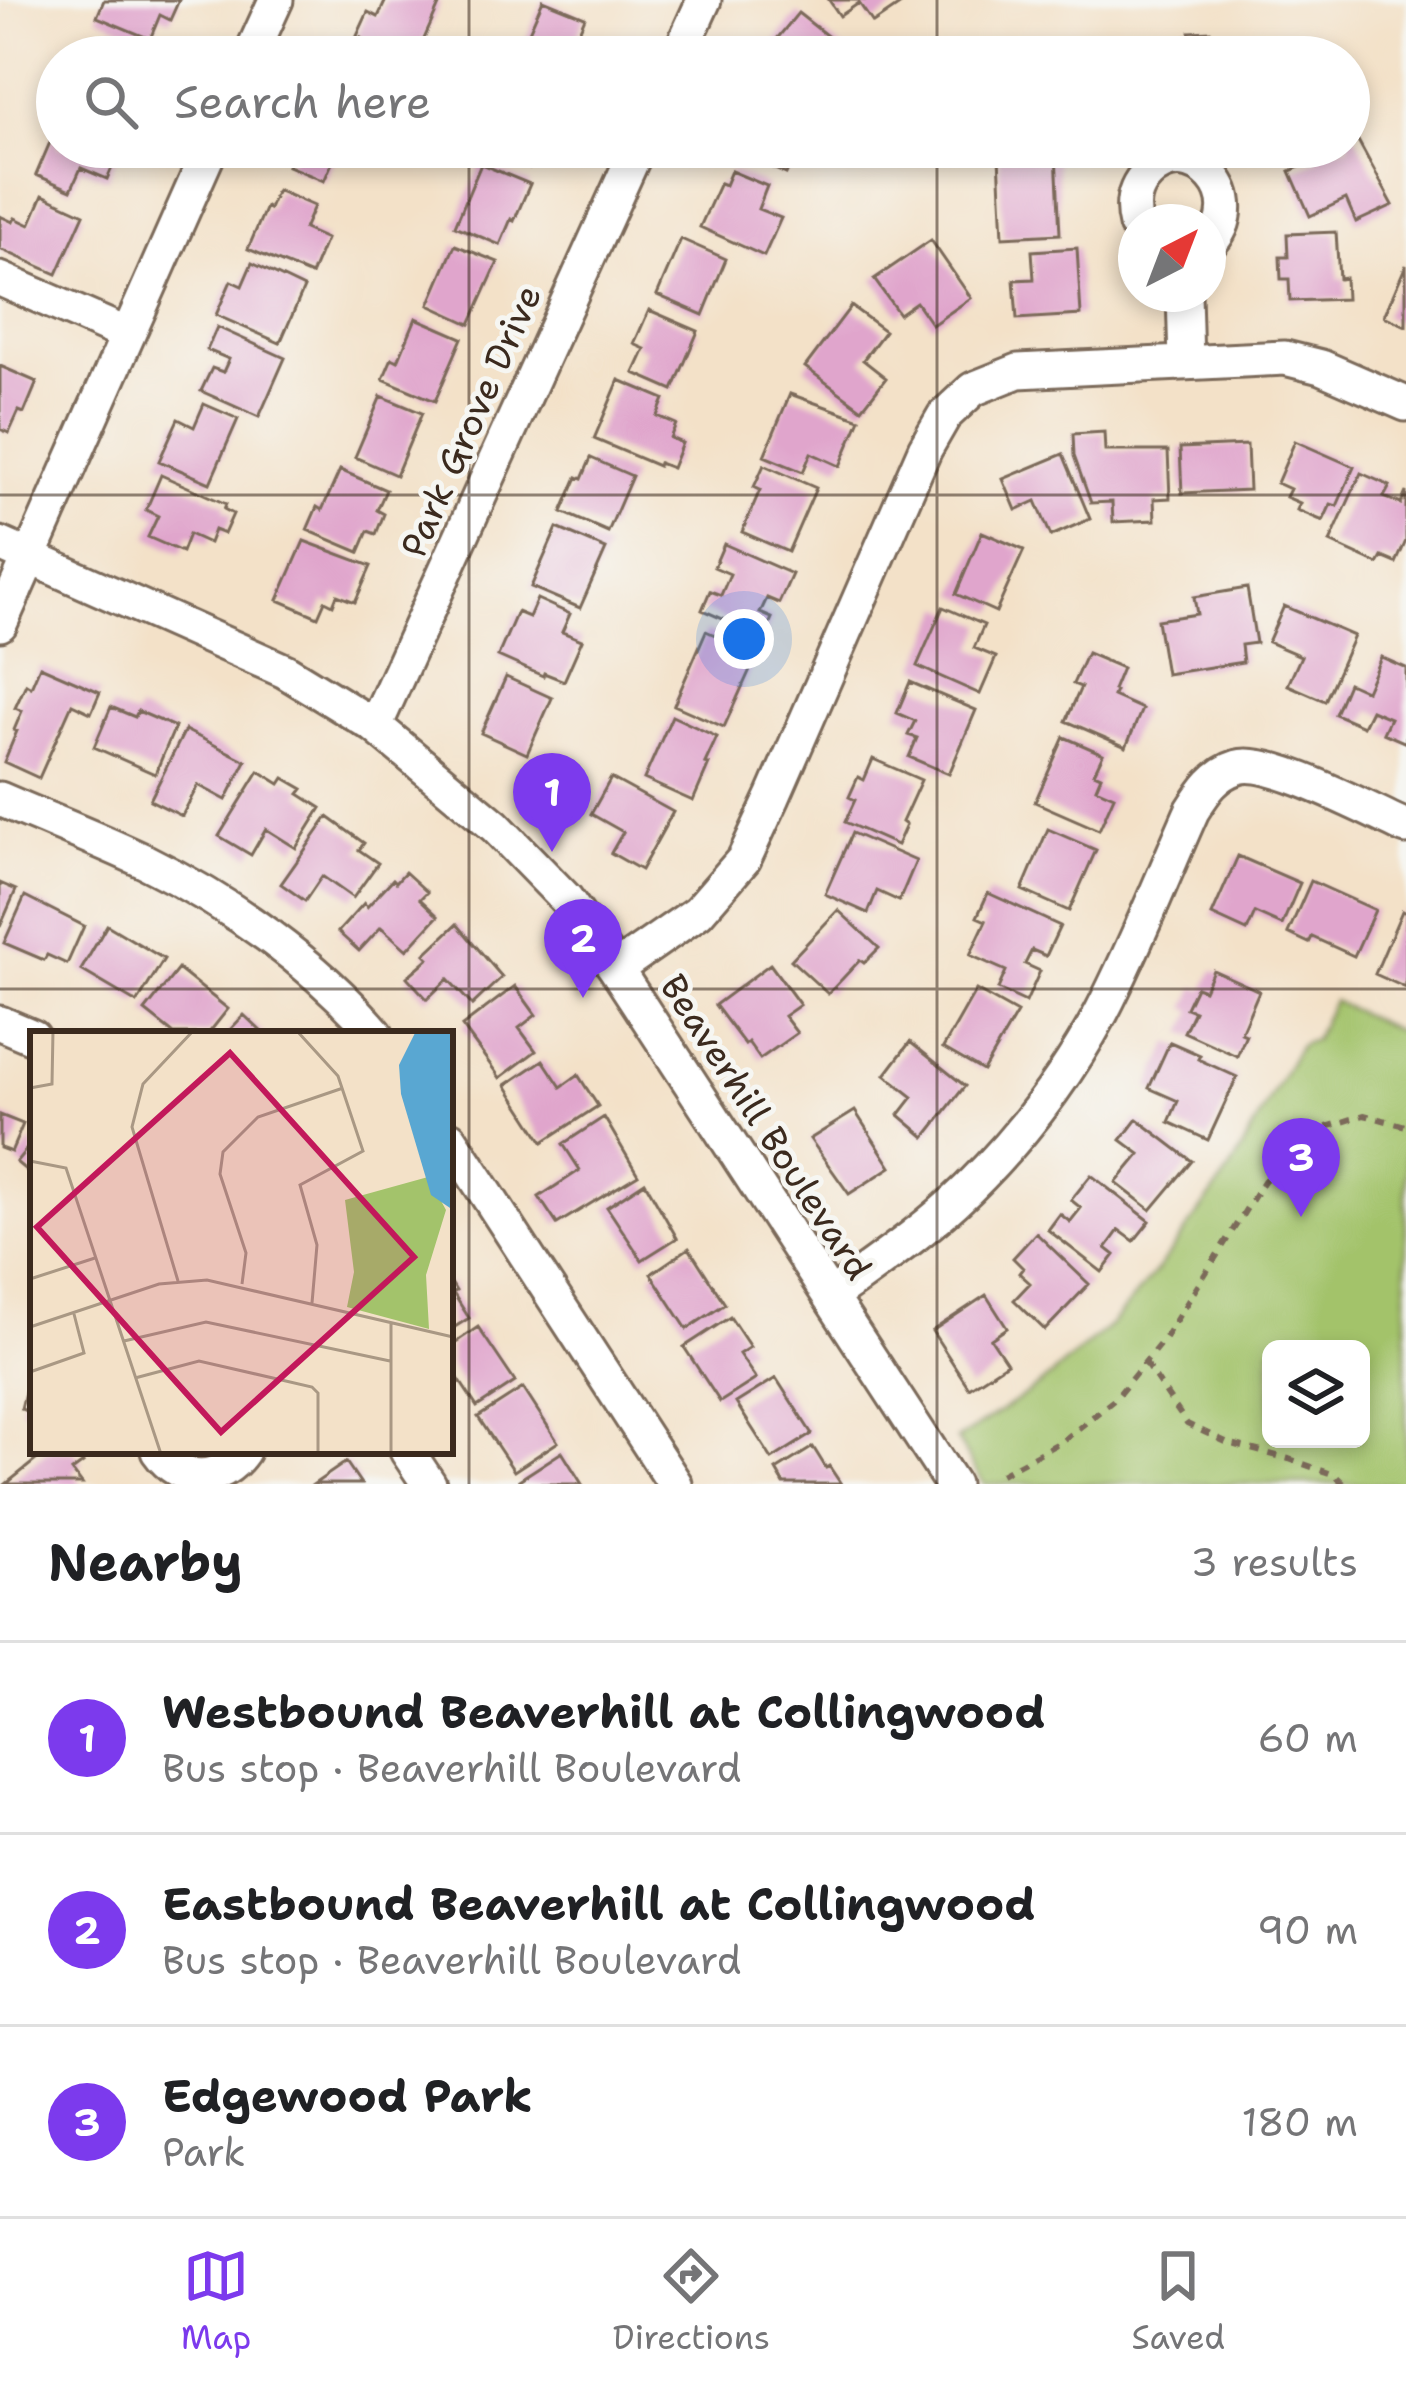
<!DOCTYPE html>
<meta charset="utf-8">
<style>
:root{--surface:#fff;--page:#f6f6f6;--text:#202124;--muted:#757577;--line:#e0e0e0;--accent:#7c3aed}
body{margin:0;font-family:"Shantell Sans",sans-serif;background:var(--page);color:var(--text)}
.controls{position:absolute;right:36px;bottom:36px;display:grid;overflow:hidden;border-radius:18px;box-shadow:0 6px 18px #0003}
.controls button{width:108px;height:108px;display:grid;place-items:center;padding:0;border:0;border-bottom:3px solid var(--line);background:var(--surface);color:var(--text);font:60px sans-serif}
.compass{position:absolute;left:1118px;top:204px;width:108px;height:108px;border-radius:50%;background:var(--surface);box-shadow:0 6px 18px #0003;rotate:42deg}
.you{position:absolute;left:744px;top:639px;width:42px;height:42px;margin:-30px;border:9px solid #fff;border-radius:50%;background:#1a73e8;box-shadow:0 0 0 18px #1a73e833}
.badge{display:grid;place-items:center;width:78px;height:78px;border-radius:50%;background:var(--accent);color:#fff;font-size:39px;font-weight:700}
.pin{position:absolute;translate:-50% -99px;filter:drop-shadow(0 3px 6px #0008)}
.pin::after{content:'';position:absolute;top:63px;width:42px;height:36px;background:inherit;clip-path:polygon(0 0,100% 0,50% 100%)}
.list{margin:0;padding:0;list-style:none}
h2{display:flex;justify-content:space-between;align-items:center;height:156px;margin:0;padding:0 48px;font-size:51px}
h2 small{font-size:39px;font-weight:400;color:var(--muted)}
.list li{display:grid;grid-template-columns:78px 1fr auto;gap:36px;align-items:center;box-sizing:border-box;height:192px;padding:0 48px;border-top:3px solid var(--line)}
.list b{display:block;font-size:45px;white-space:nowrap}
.list p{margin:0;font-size:39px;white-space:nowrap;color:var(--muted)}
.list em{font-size:39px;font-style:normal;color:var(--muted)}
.icon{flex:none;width:66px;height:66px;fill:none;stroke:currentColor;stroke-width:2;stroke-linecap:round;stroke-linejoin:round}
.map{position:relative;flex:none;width:1406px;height:1484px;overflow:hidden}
.search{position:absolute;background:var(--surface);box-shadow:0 6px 18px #0003;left:36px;right:36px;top:36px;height:132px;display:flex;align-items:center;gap:30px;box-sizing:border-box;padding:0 42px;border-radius:66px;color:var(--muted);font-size:45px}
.sheet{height:732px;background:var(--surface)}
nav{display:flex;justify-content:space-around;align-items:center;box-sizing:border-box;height:168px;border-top:3px solid var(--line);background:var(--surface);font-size:33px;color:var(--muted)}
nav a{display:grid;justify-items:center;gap:6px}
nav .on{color:var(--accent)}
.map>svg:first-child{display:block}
.green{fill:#a3c36b;stroke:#6f7644;stroke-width:3;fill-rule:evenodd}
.building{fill:#e0a5cc}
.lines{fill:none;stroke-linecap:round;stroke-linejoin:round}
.minor-casing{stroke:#7b6a5a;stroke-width:39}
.path{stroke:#7b6a5a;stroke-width:6;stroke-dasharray:9 9;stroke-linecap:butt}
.minor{stroke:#fff;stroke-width:33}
.grid{fill:none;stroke:#3b2a1e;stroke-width:3;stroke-opacity:0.55}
.labels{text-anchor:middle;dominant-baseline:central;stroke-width:10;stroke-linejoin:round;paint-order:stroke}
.street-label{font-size:36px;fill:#3b2a1e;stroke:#f6f6f2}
.inset-road{fill:none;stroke:#a99884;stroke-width:3}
.view{fill:#c2185b;fill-opacity:0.15;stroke:#c2185b;stroke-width:6}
.inset-edge{fill:none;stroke:#3b2a1e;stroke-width:6}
</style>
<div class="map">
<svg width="1406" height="1484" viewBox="0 0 1406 1484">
<rect width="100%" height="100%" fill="#f6f6f2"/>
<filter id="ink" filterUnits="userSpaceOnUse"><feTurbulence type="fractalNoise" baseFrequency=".00833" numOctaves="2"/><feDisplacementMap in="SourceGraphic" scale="24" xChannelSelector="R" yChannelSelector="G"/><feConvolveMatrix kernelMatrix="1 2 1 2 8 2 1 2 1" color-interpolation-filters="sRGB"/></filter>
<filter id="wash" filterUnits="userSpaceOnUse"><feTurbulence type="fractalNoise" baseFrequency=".004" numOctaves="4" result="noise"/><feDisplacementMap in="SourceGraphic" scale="48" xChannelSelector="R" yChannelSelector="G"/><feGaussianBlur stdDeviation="2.7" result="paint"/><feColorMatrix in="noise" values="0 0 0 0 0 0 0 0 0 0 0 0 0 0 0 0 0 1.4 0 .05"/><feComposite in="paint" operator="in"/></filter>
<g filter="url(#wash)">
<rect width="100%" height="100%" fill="#f3e1c8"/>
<path class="green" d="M 1333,1001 L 1406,1035 L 1406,1484 L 984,1484 L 957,1440 L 1040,1385 L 1111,1325 L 1161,1265 L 1231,1169 L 1300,1044 L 1314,1040 ZM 1271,1349 L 1361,1349 L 1361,1439 L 1271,1439 Z"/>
<g id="blocks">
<path class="building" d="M 104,0 L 179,0 L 170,20 L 160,15 L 150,39 L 97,17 Z
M 386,0 L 434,0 L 440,3 L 416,57 L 405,57 L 357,36 L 368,12 L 378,17 Z
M 543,0 L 585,17 L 568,57 L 518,57 Z
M 829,0 L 907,0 L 873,23 L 859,3 L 840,16 Z
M 798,13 L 854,57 L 762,57 Z
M 1210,31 L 1212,57 L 1143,57 L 1141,40 L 1190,36 L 1190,32 Z
M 1260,40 L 1286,57 L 1249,57 Z
M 102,43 L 133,57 L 96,57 Z
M 342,44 L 373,57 L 337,57 Z
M 1349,124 L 1393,205 L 1356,222 L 1346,199 L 1310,216 L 1290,171 L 1318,159 L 1313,147 L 1349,147 Z
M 57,126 L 57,147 L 121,147 L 107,179 L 81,168 L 71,190 L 36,175 Z
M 296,147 L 339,147 L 324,181 L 288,166 Z
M 484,147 L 540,147 L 530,168 Z
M 753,147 L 798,147 L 786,174 L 748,157 Z
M 1056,154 L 1060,234 L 1003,237 L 999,157 Z
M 481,164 L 530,184 L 514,221 L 511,219 L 500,245 L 455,226 Z
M 731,171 L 767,186 L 758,209 L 781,218 L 764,256 L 700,227 L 720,183 L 725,185 Z
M 277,190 L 314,206 L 304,229 L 326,239 L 311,275 L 248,249 L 266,207 L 269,209 Z
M 43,195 L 84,214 L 57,274 L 0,249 L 0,216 L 13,222 L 15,218 L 30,225 Z
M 1336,232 L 1339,279 L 1345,278 L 1346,299 L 1290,301 L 1289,279 L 1281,279 L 1280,257 L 1288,257 L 1287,234 Z
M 681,239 L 726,259 L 703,315 L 657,295 Z
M 931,240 L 971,298 L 932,325 L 916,302 L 899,314 L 874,279 Z
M 455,245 L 498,262 L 470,324 L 429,305 Z
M 1077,248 L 1081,315 L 1017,319 L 1014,280 L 1034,279 L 1032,251 Z
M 252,263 L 304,288 L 280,343 L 216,315 L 231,281 L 242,286 Z
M 1406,265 L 1406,326 L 1384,316 Z
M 851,306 L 885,331 L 863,360 L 886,378 L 862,409 L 805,367 Z
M 649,310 L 698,331 L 673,390 L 634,373 L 645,349 L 634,344 Z
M 416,318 L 462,338 L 435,401 L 383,379 L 392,358 L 398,361 Z
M 217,327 L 285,358 L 259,417 L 201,391 L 212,368 L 223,372 L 229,359 L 207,350 Z
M 0,366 L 37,382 L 24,413 L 19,411 L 9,433 L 0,429 Z
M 619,380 L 664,399 L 657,416 L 676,424 L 670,438 L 682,443 L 672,468 L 659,463 L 658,466 L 594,439 Z
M 790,394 L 860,419 L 840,466 L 811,453 L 803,472 L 764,456 Z
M 381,396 L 422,413 L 396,475 L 355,457 Z
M 204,404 L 238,419 L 210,483 L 159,461 L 178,419 L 194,427 Z
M 1104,432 L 1105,451 L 1168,451 L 1170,498 L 1154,499 L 1155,520 L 1113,522 L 1112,502 L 1091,503 L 1074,456 L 1073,434 Z
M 1295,441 L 1354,467 L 1337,506 L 1331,504 L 1323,521 L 1297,510 L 1300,503 L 1286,497 L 1290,489 L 1277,483 Z
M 1247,445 L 1249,490 L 1182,493 L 1180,448 Z
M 1063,454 L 1090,519 L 1051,536 L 1036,501 L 1016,510 L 1003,479 Z
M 591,458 L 632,476 L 608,532 L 562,512 L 577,477 L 582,479 Z
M 764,465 L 816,488 L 788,552 L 742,532 L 760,490 L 754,487 Z
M 340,470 L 386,490 L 377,510 L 384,514 L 376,534 L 368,531 L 359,552 L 307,530 L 317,507 L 322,510 Z
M 1361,473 L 1390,486 L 1384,497 L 1401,504 L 1406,492 L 1406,541 L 1396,563 L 1382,557 L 1378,564 L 1330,542 Z
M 161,475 L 226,504 L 224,509 L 233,514 L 224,534 L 214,530 L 209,543 L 189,534 L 182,552 L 148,537 L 158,516 L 146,510 Z
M 557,528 L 606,549 L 580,608 L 531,587 Z
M 982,532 L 1024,550 L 996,612 L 956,594 Z
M 304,541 L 371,566 L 355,602 L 337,595 L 333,605 L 325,601 L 318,617 L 278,600 Z
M 724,544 L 792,574 L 779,603 L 767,598 L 760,613 L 772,618 L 764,637 L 702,610 L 710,591 L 721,595 L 730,574 L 714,567 Z
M 1247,588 L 1256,643 L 1241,645 L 1243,662 L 1166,674 L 1157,620 L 1197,614 L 1194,597 Z
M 537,599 L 570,614 L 562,632 L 582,640 L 564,681 L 544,673 L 543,676 L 498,656 L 517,612 L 529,617 Z
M 1284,606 L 1354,636 L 1325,701 L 1288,685 L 1301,656 L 1268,642 Z
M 943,607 L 984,625 L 974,648 L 996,657 L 980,694 L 917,666 Z
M 706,631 L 757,654 L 724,727 L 674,705 Z
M 1087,653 L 1122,668 L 1113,690 L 1115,691 L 1113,696 L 1142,709 L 1126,747 L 1066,721 L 1081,687 L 1073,684 Z
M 1381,657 L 1406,668 L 1406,743 L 1383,733 L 1390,718 L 1371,710 L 1363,726 L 1335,714 L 1348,683 L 1366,691 Z
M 40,666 L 100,692 L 91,713 L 72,704 L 39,778 L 4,762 L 17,731 L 14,730 L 22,711 L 15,708 L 26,684 L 31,687 Z
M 506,677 L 552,698 L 527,754 L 481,733 Z
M 910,682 L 976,710 L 949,774 L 909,757 L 917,738 L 908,735 L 915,721 L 897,713 Z
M 111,707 L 135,717 L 138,711 L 175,727 L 155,774 L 94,747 Z
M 672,716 L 717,737 L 705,763 L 709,764 L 693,801 L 644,779 Z
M 185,730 L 246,761 L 226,800 L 198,785 L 182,816 L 150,800 Z
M 1064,737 L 1103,754 L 1094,773 L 1101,776 L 1096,788 L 1114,796 L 1099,830 L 1035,802 Z
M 873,759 L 921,780 L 902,822 L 906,825 L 897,845 L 845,822 L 855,800 L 849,797 L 858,777 L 864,780 Z
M 259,771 L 280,784 L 284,778 L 303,789 L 299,794 L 321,808 L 296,848 L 266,829 L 251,855 L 219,836 Z
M 611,778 L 673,812 L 641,870 L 611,853 L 623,832 L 591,814 Z
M 328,817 L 364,843 L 359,850 L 378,863 L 353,898 L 322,876 L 305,901 L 281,884 Z
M 1048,829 L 1096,850 L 1069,911 L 1022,890 Z
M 852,833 L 916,861 L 899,901 L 877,891 L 868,913 L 825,894 Z
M 1238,856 L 1300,883 L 1282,925 L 1255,913 L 1247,931 L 1212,915 Z
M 405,872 L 427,892 L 420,899 L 438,916 L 407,950 L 381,927 L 359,951 L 338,932 L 364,903 L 367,907 L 393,879 L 396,882 Z
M 1311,881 L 1375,910 L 1354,956 L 1312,937 L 1309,943 L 1288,933 Z
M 0,883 L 16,890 L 0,927 Z
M 988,893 L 1060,926 L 1046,956 L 1032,950 L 1025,964 L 1040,971 L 1026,1002 L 998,989 L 1006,971 L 970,955 L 986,921 L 977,917 Z
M 25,896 L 84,926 L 67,964 L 47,955 L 44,960 L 4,943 Z
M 838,910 L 879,948 L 864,963 L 860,960 L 828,994 L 791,960 Z
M 1402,911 L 1406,913 L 1406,988 L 1375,974 Z
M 457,924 L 502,977 L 472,1005 L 448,979 L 427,999 L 407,977 L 429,958 L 425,954 Z
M 107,925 L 164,959 L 137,1003 L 81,970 Z
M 770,964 L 800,1005 L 784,1016 L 797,1033 L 760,1059 L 748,1042 L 745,1045 L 715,1005 Z
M 178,969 L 228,1009 L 208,1034 L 174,1034 L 145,1011 Z
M 1213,970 L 1259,991 L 1241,1033 L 1246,1035 L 1237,1056 L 1184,1032 L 1194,1011 L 1186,1008 L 1196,987 L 1204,990 Z
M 515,986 L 536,1015 L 519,1028 L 536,1051 L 500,1078 L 462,1026 Z
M 976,990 L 1017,1013 L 983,1071 L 943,1048 Z
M 244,1015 L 264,1034 L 226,1034 Z
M 910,1042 L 965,1086 L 925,1137 L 899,1115 L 913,1097 L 885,1075 Z
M 1170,1042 L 1200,1055 L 1198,1059 L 1237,1077 L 1208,1140 L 1169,1122 L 1178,1101 L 1149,1088 Z
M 543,1060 L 561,1087 L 578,1075 L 598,1106 L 543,1142 L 506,1085 Z
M 855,1111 L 891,1167 L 849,1194 L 810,1139 Z
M 0,1115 L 23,1124 L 11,1152 L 0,1148 Z
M 604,1117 L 638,1175 L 557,1224 L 539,1197 L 580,1170 L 563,1144 Z
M 1137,1119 L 1192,1161 L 1151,1210 L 1116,1183 L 1140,1154 L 1121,1140 Z
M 33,1141 L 33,1176 L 16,1162 Z
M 1091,1175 L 1150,1221 L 1134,1241 L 1119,1230 L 1106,1248 L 1115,1255 L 1102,1272 L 1048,1230 L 1060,1214 L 1070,1222 L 1081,1208 L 1071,1200 Z
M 645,1182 L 677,1238 L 642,1260 L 607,1207 Z
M 1036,1233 L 1089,1284 L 1045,1330 L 1014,1300 L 1030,1283 L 1019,1273 L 1023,1268 L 1013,1258 Z
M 689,1248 L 725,1304 L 687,1329 L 651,1274 Z
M 450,1281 L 456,1291 L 453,1293 L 469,1318 L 450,1330 Z
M 986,1295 L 1007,1328 L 991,1339 L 1007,1363 L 969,1388 L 932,1331 Z
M 730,1317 L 750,1347 L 739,1354 L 756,1379 L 720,1402 L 684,1347 Z
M 478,1327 L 515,1382 L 477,1407 L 450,1366 L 450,1346 Z
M 32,1362 L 33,1362 L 33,1413 L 21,1409 Z
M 776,1378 L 812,1434 L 772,1459 L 736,1403 Z
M 523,1388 L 558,1442 L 514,1471 L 478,1417 Z
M 813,1447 L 826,1468 L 829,1466 L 841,1484 L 784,1484 L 776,1470 Z
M 47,1451 L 73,1451 L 83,1463 L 72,1471 L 82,1484 L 6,1484 Z
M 562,1452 L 582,1484 L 522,1484 L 519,1480 Z
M 346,1462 L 361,1484 L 314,1484 Z"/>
</g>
</g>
<g filter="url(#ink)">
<use href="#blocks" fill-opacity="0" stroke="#7b6a5a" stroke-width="3"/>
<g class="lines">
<g class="minor-casing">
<path id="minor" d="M 250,57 L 276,0
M 678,57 L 704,0
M 1136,225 C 1131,206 1133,189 1148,174 C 1192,132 1255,198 1208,245
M 0,279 L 128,335
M 1184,294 L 1186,362
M 0,544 L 285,671 L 375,726 L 495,826 L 566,899 L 616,969 L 952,1484
M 0,624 L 211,147
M 375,726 L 638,147
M 0,799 C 48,820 98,839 146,862 C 231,904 314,962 376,1034
M 616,969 L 698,912 L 744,859 L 773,797 L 925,449 L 944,416 L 973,389 L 1018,371 L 1285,358 L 1321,367 L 1406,404
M 0,1023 L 33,1037
M 450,1138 L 675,1484
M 830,1297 C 877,1263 926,1230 968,1189 C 1020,1138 1066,1078 1101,1013 C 1135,948 1162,878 1192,811 C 1204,792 1215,774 1238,767 C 1270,757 1372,812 1406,827
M 158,1451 C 181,1484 220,1484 243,1451
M 407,1451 L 429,1484"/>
</g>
<path class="path" d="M 1145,1363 L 1187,1424 L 1228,1443 L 1289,1459 L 1335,1475 L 1344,1484
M 1001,1474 L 1064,1440 L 1115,1399 L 1164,1339 L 1264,1181 L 1308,1133 L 1364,1115 L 1406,1126"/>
<use href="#minor" class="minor"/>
</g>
</g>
<path class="grid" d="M 469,0 L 469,57M 937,0 L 937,57M 469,147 L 469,1484M 937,147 L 937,1484M 0,495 L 1406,495M 0,989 L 1406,989"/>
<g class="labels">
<g class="street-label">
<text transform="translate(471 421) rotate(-66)">Park Grove Drive</text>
<text transform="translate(766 1127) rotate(57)">Beaverhill Boulevard</text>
</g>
</g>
<g transform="translate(30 1031)">
<rect width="423" height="423" fill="#f3e1c8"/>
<path d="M 398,146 L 416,179 L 396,244 L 399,298 L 317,276 L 324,241 L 315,169 Z" fill="#a3c36b"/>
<path d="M 386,0 L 423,0 L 423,179 L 401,164 L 371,63 L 369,34 Z" fill="#59a7d2"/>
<path class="inset-road" d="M 267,0 L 308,45 L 333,120 L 270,154 L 287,214 L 282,272M 0,57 L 22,53 L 23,0M 0,130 L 36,137 L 131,423M 0,248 L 65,227M 148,250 L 102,96 L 113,53 L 163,0M 212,253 L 216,222 L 190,143 L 193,121 L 228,86 L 313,57M 361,293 L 361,423M 0,296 L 129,253 L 177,249 L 423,306M 94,310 L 176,291 L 360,330M 0,341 L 54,322 L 44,283M 105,347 L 169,330 L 282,356 L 288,362 L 288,423"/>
<path class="view" d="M 200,22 L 384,226 L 191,401 L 7,196 Z"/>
<rect width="423" height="423" class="inset-edge"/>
</g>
</svg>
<div class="controls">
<button><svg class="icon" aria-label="layers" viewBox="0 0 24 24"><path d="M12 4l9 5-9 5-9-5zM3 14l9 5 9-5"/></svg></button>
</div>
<svg class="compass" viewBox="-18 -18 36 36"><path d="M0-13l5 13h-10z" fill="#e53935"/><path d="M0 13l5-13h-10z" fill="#757577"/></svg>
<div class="you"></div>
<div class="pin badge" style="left:552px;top:852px">1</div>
<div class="pin badge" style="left:583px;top:998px">2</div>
<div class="pin badge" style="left:1301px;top:1217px">3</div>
<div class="search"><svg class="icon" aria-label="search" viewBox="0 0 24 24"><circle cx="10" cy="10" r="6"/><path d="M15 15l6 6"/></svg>Search here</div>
</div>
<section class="sheet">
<h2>Nearby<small>3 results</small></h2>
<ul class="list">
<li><span class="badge">1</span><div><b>Westbound Beaverhill at Collingwood</b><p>Bus stop · Beaverhill Boulevard</p></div><em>60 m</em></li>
<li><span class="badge">2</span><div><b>Eastbound Beaverhill at Collingwood</b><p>Bus stop · Beaverhill Boulevard</p></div><em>90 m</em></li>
<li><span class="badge">3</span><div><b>Edgewood Park</b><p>Park</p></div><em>180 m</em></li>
</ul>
</section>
<nav>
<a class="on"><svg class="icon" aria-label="map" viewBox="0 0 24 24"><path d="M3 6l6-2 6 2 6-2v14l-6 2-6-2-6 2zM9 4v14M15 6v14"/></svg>Map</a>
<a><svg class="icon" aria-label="directions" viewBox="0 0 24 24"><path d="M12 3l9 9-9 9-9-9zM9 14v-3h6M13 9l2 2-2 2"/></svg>Directions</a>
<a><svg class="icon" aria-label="saved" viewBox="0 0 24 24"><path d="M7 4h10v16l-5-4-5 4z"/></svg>Saved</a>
</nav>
